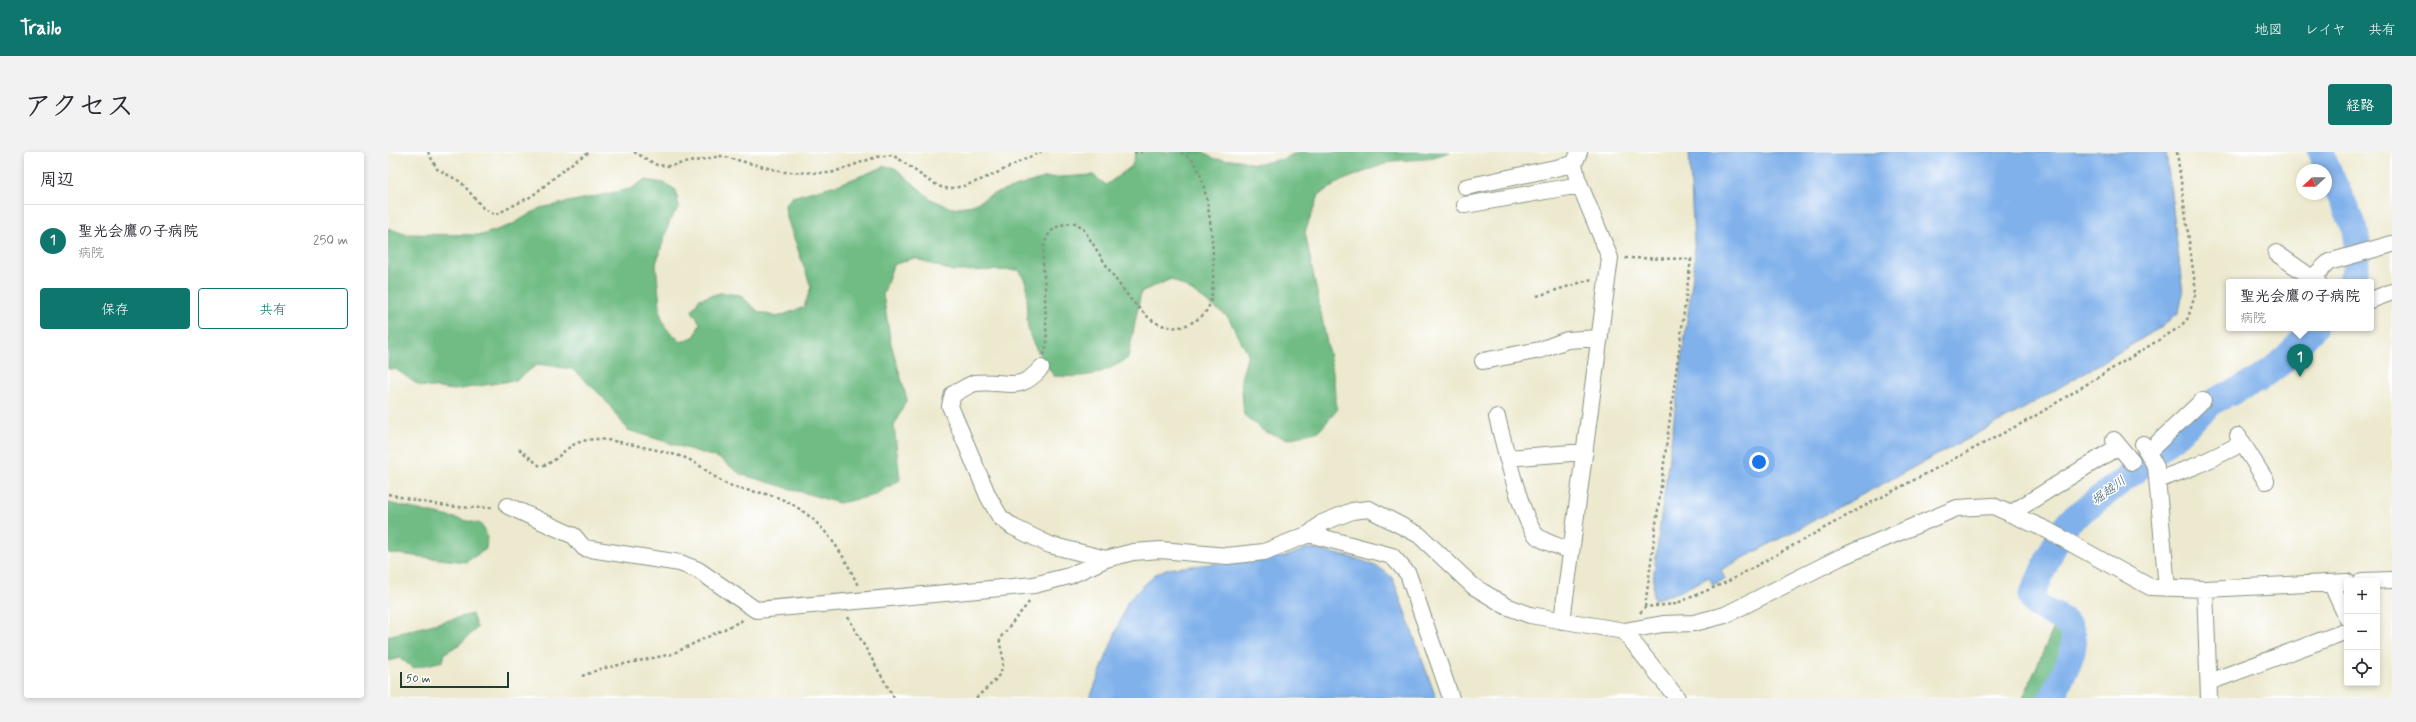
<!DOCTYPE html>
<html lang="ja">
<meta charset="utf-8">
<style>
:root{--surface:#fff;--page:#f2f2f3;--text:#2b2b33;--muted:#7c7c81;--line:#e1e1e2;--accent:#0f766e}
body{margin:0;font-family:Mynerve,"Klee One",sans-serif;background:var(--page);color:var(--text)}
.controls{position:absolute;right:12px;bottom:12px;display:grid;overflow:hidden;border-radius:4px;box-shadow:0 2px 6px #0003}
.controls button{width:36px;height:36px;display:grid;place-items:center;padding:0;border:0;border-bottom:1px solid var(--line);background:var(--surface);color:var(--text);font:20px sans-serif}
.compass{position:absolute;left:1908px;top:12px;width:36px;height:36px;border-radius:50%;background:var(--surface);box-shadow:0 2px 6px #0003;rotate:248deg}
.scale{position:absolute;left:12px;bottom:10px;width:109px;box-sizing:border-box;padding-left:4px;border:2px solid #1f3d34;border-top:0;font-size:11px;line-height:14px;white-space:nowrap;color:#1f3d34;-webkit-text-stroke:3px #fff;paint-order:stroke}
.you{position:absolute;left:1371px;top:310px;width:14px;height:14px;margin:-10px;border:3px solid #fff;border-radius:50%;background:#1a73e8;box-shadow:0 0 0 6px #1a73e833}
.badge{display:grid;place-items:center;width:26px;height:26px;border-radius:50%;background:var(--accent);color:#fff;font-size:13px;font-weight:700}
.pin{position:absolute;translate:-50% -33px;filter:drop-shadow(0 1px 2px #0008)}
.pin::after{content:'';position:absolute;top:21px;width:14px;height:12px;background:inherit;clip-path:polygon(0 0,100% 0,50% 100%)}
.popup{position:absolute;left:1838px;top:127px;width:148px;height:52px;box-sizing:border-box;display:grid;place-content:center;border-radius:4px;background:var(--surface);filter:drop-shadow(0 1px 3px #0005);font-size:13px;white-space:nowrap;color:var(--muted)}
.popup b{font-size:15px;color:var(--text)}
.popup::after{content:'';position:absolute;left:50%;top:100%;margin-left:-8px;border:8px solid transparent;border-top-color:var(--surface)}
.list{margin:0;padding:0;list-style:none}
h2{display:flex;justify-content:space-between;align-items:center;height:52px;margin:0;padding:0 16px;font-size:17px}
h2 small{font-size:13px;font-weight:400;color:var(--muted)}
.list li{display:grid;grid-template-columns:26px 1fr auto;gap:12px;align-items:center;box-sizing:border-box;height:72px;padding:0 16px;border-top:1px solid var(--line)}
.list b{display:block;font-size:15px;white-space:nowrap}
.list p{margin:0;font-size:13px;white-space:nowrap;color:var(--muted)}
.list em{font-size:13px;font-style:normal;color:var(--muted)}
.actions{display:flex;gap:8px;padding:12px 16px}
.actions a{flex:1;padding:9px 0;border:1px solid var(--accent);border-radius:4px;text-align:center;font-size:14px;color:var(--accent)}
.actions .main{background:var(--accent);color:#fff}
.icon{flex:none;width:22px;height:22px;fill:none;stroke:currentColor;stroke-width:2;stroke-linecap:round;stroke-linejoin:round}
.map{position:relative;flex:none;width:2004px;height:546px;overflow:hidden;border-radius:4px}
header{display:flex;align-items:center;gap:24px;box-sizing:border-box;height:56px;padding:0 20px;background:var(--accent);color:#fff}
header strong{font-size:19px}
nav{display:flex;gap:22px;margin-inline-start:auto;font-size:14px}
.intro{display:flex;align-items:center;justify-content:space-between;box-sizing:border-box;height:96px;padding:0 24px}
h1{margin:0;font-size:28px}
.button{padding:10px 18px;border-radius:4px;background:var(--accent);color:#fff;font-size:14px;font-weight:700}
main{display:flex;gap:24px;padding:0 24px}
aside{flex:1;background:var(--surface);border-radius:4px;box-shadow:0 2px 6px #0003}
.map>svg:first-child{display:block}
.forest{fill:#70bc84;stroke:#487c5c}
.water{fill:#80b1eb;stroke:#507790}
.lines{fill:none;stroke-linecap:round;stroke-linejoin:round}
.river{stroke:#80b1eb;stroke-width:26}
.minor-casing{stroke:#869382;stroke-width:18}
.path{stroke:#869382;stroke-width:2.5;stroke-dasharray:3 3;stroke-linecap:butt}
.minor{stroke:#fff;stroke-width:16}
.labels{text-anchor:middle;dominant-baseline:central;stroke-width:3;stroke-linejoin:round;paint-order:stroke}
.water-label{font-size:13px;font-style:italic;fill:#3c606b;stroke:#fff}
</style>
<header>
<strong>Trailo</strong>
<nav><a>地図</a><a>レイヤ</a><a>共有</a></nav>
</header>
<div class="intro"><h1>アクセス</h1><a class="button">経路</a></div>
<main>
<aside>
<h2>周辺<small></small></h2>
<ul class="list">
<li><span class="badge">1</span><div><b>聖光会鷹の子病院</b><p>病院</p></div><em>250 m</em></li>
</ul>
<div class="actions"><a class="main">保存</a><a>共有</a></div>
</aside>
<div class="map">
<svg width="2004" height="546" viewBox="0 0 2004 546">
<rect width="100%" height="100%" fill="#fff"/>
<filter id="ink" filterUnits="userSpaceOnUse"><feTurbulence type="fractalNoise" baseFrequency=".025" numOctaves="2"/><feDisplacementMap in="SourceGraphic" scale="8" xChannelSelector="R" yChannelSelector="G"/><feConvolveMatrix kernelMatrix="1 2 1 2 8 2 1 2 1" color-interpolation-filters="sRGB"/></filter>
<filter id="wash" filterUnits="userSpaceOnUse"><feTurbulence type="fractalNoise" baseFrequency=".012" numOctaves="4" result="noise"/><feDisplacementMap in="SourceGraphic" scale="16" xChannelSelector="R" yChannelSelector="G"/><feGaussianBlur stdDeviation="0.9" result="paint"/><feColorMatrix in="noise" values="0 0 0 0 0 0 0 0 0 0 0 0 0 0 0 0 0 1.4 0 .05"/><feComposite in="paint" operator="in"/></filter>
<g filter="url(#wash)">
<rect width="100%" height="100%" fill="#ede9cf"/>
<path class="forest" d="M 748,0 L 816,0 L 827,7 L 851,8 L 866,12 L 896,7 L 909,0 L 1062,0 L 1039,7 L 1004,9 L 953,29 L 931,43 L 917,80 L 945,222 L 949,258 L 931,279 L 900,287 L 877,280 L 856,263 L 853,227 L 860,202 L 840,165 L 804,139 L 783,127 L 753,140 L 740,206 C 714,223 697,226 666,224 C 654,206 641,191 639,169 C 637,147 644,137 631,118 L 564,119 L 526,106 L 505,113 L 495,143 L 503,192 L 519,247 L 506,274 L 512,328 L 484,344 L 451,351 L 352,322 L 333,307 L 240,278 L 214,244 L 184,217 L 150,212 L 128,228 L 66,238 L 32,234 L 7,217 L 0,217 L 0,76 L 16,82 L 94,83 L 123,73 L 152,56 L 242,37 L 257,28 L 276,31 L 288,38 L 291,55 L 282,68 L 268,112 L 273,165 L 278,176 L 293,190 L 307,184 L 312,171 L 304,159 L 311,147 L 332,141 L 352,143 L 371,160 L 389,165 L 416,155 L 423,135 L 398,63 L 397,53 L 404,45 L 452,32 L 498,14 L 507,16 L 543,47 L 563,56 L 585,53 L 605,42 L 656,26 L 705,23 L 718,33 L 744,14 Z
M 0,351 L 93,372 L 99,384 L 98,397 L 78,410 L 0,401 Z
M 84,462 L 89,476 L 72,492 L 57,501 L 55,509 L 25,516 L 12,506 L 0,509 L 0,484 Z
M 1666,475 L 1674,475 L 1681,486 L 1679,502 L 1657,546 L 1635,546 Z"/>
<path class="water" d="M 1301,0 L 1778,0 L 1795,141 L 1791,160 L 1775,174 L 1637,256 L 1333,418 L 1337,427 L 1325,433 L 1321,425 L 1291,440 L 1268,447 L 1265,446 L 1266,419 L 1307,107 Z
M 920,396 C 945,402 989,407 1005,427 L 1048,546 L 702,546 L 740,449 L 766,423 L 778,417 L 876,406 L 897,405 Z"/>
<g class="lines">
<path class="river" d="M 1932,0 L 1967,77 C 1971,94 1972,115 1962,130
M 1663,546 C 1674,523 1704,481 1670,465 C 1659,459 1649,457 1643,445 L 1664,398 L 1680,370 L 1746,320 L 1826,249 L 1870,228 L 1893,211 L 1926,176"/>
</g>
</g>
<g filter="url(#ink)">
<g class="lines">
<g class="minor-casing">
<path id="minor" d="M 1078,35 L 1186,12
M 1077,53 L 1192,33
M 1888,101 L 1930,130
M 1924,126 L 1941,110 L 2004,92
M 1983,148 L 2004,140
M 1095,209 L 1152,198 L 1179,188 L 1212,186
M 653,216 C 630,243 617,227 587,231 C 580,233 572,239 565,242 L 562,254 L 600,344 L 612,365 L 625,375 L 662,393 L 718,407
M 1109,265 C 1115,288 1134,370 1149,384 C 1157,391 1174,395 1183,399
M 1850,284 L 1878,329
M 1726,288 L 1744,310
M 1755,292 L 1768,315 L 1779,436
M 1760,300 L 1815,248
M 1119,306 L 1197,300
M 1770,328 L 1810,313 L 1855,291
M 120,354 L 186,384 L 196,396 L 292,411 L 310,418 L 368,458 L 646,433 L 681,424 L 718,407 L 745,400 L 773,398 L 839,404 L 876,400 L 921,382 L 934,371 L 964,359 L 981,357 L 1031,383 L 1085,434 L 1118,454 L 1142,463 L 1236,479 L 1275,472 L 1306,471 L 1337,463 L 1453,405 L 1569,356 L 1605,354 L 1659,378 L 1762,435 L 1817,437 L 1959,430
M 1622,362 L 1731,294
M 921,382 L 1004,404 L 1020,422 L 1063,546
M 1974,429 L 2004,428
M 1943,431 L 1959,466
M 1817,437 L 1821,546
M 1174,469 L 1222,106 L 1189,26 L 1186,12 L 1191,0
M 1236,479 L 1289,546
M 1821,530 L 1959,479"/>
</g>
<path class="path" d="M 40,0 L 49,17 L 73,30 L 95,56 L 107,63 L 144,44 L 188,8 L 202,0
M 246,0 L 269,13 L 280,14 L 333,4 L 396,20 L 443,21 L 488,5 L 504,3 C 521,12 535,27 553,35 C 574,43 632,8 653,0
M 746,0 L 754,0
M 1237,106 L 1303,107 L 1257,455
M 1149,144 L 1204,127
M 656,203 L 659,190 C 658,172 657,154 657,136 C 655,108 647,70 689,71 L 696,78 C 715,107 733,141 759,164 C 768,173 784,178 796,174 C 805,170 815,166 820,156 C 832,134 822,30 806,10 C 802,6 795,1 791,0
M 131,297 L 152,314 C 166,312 171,302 182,295 C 190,289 202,287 211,287 C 222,287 290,302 300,307 C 313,313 323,323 335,330 C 349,338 367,339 382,343 C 426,356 453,395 470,434
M 0,342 C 39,351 66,358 106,355
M 1252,461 L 1257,455 L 1287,452 L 1339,430 L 1469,358 L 1642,267 L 1792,175 L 1800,166 L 1808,140 L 1789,0
M 460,465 L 506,546
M 194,524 L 212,517 L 284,502 L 357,467
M 588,546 C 599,535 616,525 615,508 C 615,500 611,495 612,486 L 642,449"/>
<use href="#minor" class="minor"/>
</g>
</g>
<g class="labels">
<g class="water-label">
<text transform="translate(1721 339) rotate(-37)">堀越川</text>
</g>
</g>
</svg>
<div class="controls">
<button>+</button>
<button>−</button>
<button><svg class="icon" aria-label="locate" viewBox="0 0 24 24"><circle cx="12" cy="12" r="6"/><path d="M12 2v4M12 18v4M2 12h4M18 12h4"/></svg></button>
</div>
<svg class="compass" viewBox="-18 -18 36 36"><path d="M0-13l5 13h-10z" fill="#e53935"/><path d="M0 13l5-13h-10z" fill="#7c7c81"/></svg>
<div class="scale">50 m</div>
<div class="you"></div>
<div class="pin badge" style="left:1912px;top:225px">1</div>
<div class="popup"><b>聖光会鷹の子病院</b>病院</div>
</div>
</main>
